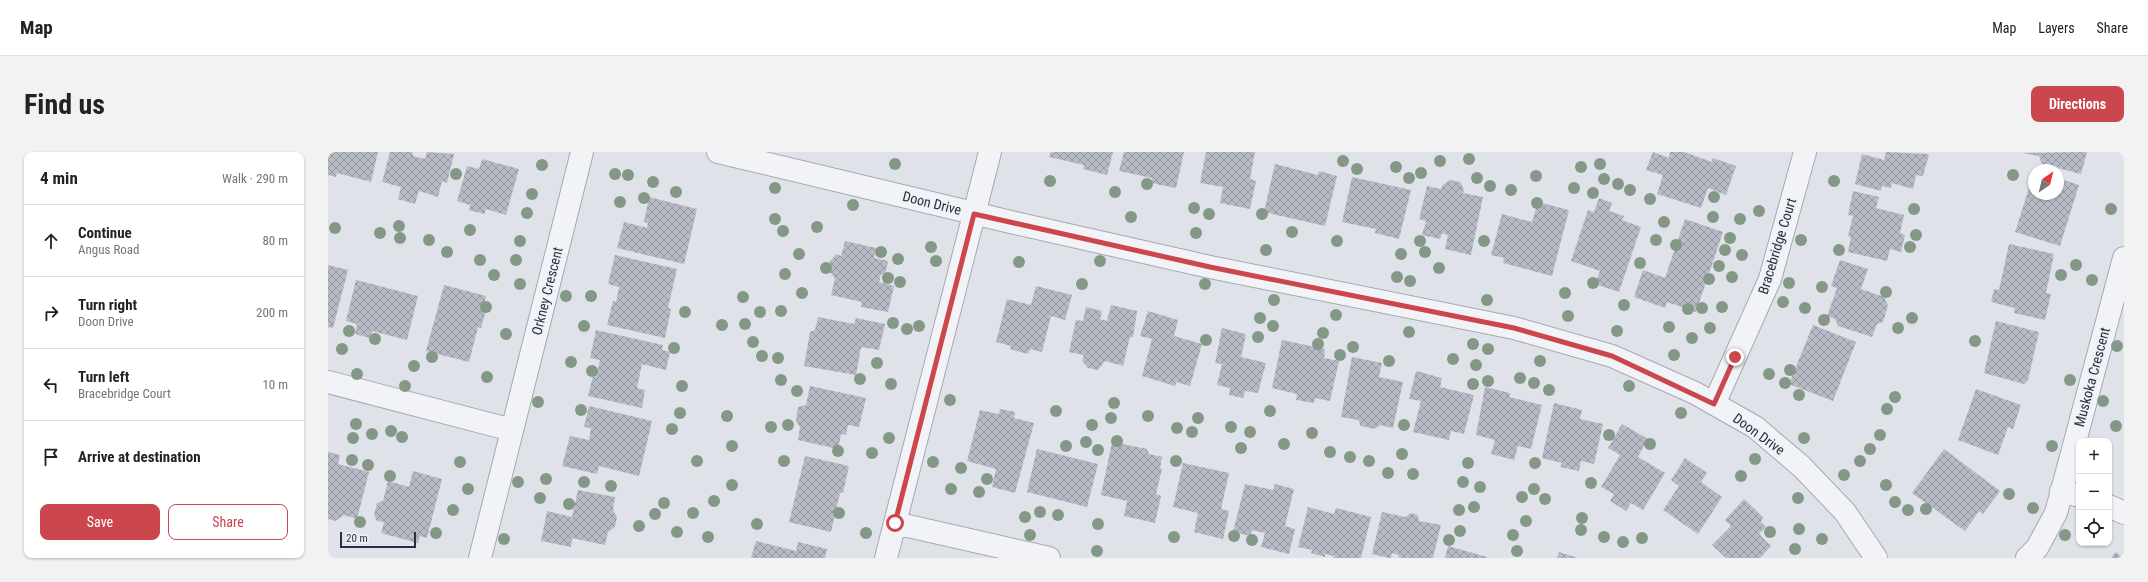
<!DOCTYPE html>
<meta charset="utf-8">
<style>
:root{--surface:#fff;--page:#f2f2f2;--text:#222;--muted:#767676;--line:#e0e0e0;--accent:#cc464d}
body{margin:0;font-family:"Roboto Condensed",sans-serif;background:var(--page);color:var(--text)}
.controls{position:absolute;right:12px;bottom:12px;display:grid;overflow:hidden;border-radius:8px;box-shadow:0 1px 3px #0004}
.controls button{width:36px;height:36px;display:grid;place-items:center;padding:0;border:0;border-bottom:1px solid var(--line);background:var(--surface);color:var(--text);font:20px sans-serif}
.compass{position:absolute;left:1700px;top:12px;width:36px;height:36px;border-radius:50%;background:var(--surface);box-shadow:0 1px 3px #0004;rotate:35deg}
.scale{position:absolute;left:12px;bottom:10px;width:76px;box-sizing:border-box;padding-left:4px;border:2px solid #292f40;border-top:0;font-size:11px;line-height:14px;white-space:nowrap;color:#292f40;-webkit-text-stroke:3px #eff1f6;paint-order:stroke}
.stop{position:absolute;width:12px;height:12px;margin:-9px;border:3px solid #cc464d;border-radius:50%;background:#fff}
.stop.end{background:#cc464d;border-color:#fff;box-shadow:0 1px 4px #0008}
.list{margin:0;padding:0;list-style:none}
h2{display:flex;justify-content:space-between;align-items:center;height:52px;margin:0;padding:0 16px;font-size:17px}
h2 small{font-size:13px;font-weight:400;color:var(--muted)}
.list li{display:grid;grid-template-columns:26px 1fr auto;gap:12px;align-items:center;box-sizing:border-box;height:72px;padding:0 16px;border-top:1px solid var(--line)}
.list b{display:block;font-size:15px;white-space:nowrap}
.list p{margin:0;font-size:13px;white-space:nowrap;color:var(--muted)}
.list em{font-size:13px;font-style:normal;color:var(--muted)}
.actions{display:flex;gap:8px;padding:12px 16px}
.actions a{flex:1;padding:9px 0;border:1px solid var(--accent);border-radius:8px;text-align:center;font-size:14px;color:var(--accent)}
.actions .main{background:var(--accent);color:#fff}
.icon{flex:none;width:22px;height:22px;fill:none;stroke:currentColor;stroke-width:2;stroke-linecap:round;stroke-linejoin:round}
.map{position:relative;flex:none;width:1796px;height:406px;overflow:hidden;border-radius:8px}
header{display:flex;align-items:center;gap:24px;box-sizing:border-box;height:56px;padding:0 20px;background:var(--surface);border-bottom:1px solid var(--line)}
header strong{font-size:19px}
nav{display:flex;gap:22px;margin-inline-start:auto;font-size:14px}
.intro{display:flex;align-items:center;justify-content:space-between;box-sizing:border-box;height:96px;padding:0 24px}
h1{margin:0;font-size:28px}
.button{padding:10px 18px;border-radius:8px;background:var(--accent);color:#fff;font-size:14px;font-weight:700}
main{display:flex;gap:24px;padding:0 24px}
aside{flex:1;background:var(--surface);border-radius:8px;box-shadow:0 1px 3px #0004}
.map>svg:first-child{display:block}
.building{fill:url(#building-cross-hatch)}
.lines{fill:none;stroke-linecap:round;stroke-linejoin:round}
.minor-casing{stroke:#a5a9b3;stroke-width:24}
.minor{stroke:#f2f3f7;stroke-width:22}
.tree{fill:#849887}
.route{stroke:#cc464d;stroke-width:5}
.labels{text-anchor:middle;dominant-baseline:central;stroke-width:4;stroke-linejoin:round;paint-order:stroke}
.street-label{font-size:14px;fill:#292f40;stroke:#eff1f6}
</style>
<header>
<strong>Map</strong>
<nav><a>Map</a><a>Layers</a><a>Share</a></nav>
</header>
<div class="intro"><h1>Find us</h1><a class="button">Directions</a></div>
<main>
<aside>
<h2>4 min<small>Walk · 290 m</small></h2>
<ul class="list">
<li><svg class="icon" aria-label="ahead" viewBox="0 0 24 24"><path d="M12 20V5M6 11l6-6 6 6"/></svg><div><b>Continue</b><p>Angus Road</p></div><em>80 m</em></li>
<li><svg class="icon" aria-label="right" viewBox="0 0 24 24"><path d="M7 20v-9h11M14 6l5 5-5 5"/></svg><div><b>Turn right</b><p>Doon Drive</p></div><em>200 m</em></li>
<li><svg class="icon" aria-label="left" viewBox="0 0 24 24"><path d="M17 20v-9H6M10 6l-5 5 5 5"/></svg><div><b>Turn left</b><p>Bracebridge Court</p></div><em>10 m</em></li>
<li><svg class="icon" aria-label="arrive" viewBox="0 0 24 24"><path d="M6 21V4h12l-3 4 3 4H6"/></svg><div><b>Arrive at destination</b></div></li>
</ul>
<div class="actions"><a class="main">Save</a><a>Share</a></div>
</aside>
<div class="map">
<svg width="1796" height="406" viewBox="0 0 1796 406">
<defs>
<pattern id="building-cross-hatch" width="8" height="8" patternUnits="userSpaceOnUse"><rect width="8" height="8" fill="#b7bbc5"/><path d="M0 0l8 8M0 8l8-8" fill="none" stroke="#9598a1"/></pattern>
</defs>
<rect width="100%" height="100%" fill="#e0e2e9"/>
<path class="building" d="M 0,0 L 50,0 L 43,30 L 9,21 L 8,25 L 0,23 Z
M 62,0 L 83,0 L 85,1 L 85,4 L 97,7 L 99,0 L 126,2 L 119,31 L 114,29 L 110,45 L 91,39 L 87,52 L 70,47 L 73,35 L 54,30 Z
M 723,0 L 785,0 L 779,23 L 755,17 L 756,13 L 721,5 Z
M 796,0 L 856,0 L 848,36 L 823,31 L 824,26 L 791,19 Z
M 878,0 L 927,0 L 922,27 L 928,29 L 922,57 L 892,51 L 895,35 L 872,31 Z
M 1325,0 L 1341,6 L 1342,0 L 1356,0 L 1384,10 L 1385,6 L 1408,14 L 1398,43 L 1380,36 L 1373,56 L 1329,42 L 1335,23 L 1318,18 Z
M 1558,0 L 1601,2 L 1595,24 L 1588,23 L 1585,37 L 1564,31 L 1563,36 L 1554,34 L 1553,39 L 1527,32 L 1534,2 L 1556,8 Z
M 1759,0 L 1753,22 L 1714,12 L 1711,4 L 1694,1 Z
M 154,7 L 191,17 L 178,63 L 158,57 L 156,62 L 141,58 L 142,53 L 129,49 L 139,14 L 151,17 Z
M 947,12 L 990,23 L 991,19 L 1009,24 L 997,74 L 936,60 Z
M 1706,20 L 1706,42 L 1730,42 L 1730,26 L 1751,33 L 1732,94 L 1687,80 Z
M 1024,25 L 1083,38 L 1071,87 L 1047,81 L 1048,77 L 1014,70 Z
M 1122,28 L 1132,30 L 1136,37 L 1135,41 L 1155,45 L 1143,103 L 1117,97 L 1120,83 L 1114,81 L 1112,87 L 1094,83 L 1098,69 L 1091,67 L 1099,34 L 1113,37 L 1115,33 Z
M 1525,39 L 1551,45 L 1548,56 L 1576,63 L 1572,81 L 1577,83 L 1573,100 L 1562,97 L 1559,109 L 1520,100 L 1523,85 L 1520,84 L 1525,64 L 1520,63 Z
M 321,45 L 369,57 L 356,112 L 289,96 L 296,70 L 319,76 L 320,71 L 316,70 Z
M 1271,46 L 1284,51 L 1281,59 L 1296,64 L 1294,68 L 1313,75 L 1291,140 L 1267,132 L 1272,119 L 1243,109 L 1260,58 L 1266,60 Z
M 1210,50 L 1241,58 L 1224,124 L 1175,111 L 1176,106 L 1163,103 L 1174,62 L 1204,70 Z
M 1357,67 L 1395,80 L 1368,160 L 1339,150 L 1337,156 L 1306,145 L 1315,118 L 1337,126 Z
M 517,89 L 548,96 L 546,106 L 560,109 L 557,123 L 553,122 L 551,130 L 566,134 L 560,160 L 533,155 L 534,150 L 503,143 L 507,126 L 500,118 L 500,112 L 508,102 L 513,104 Z
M 1681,92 L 1726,102 L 1718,141 L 1723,142 L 1717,168 L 1686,161 L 1687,156 L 1663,150 L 1666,137 L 1671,138 Z
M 287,103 L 349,117 L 340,156 L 343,157 L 337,186 L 279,173 L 285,149 L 288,150 L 291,135 L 280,132 Z
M 1512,108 L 1540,117 L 1533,137 L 1556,145 L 1560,154 L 1555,170 L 1549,172 L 1544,185 L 1510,174 L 1507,167 L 1499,164 L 1509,136 L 1503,134 Z
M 0,113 L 20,118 L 5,176 L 0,175 Z
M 28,128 L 90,144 L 79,188 L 44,179 L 42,186 L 27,182 L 29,172 L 18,169 Z
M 116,133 L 158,144 L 155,156 L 158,158 L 153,176 L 150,175 L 141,210 L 98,199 Z
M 708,134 L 744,143 L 737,168 L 723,164 L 714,200 L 702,197 L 700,202 L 682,197 L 683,194 L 668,190 L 679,147 L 703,153 Z
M 783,153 L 809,159 L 805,185 L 802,185 L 795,214 L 777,209 L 770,218 L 760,216 L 754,209 L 756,203 L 741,200 L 748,168 L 755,169 L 758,155 L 774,159 L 772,167 L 779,169 Z
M 820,159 L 850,168 L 846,184 L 874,192 L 862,234 L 848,230 L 847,234 L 814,224 L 824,187 L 812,184 Z
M 490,165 L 526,172 L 528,166 L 557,172 L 551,198 L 533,195 L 528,223 L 476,214 L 482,180 L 487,178 Z
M 1668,169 L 1711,180 L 1700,228 L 1696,232 L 1656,221 Z
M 1485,173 L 1528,190 L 1505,249 L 1461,232 Z
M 894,176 L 918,182 L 913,205 L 938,211 L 930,241 L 917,239 L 915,246 L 901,243 L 902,236 L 889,233 L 894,212 L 887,211 Z
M 268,178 L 335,193 L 334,198 L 342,200 L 338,218 L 314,212 L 309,236 L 317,238 L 314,256 L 260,244 L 265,224 L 268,225 L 272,208 L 262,206 Z
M 954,188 L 997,197 L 996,206 L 1011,209 L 1002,249 L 987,246 L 986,251 L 968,248 L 969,242 L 944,236 Z
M 1024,205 L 1054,211 L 1051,225 L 1075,230 L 1065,276 L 1052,273 L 1047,277 L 1033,274 L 1030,268 L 1013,265 Z
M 1088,219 L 1114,226 L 1112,235 L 1146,243 L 1136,282 L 1123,279 L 1121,288 L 1085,280 L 1093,249 L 1081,247 Z
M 482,234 L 538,246 L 531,275 L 520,273 L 518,283 L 513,282 L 510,297 L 470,288 L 472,275 L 468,269 L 470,255 L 478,253 Z
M 1157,235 L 1182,241 L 1181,245 L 1214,253 L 1203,297 L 1190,294 L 1186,308 L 1163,302 L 1167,288 L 1148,283 Z
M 1648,237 L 1693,253 L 1685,277 L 1680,275 L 1670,303 L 1630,288 Z
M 1226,251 L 1254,258 L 1252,267 L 1275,272 L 1266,312 L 1253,309 L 1251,319 L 1232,315 L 1234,311 L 1214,306 Z
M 261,254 L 324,269 L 311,324 L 271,314 L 269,322 L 234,314 L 242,284 L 261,288 L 263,276 L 256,275 Z
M 672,257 L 687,260 L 686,266 L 706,271 L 687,341 L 664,335 L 668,317 L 639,309 L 652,258 L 671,262 Z
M 1294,272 L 1320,287 L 1310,305 L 1337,321 L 1315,358 L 1303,351 L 1298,359 L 1282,349 L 1286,342 L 1273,335 L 1292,303 L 1280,296 Z
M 784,290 L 819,297 L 821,302 L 834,305 L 832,316 L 834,317 L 828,342 L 833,344 L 827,371 L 796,364 L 799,349 L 773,343 Z
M 709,297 L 770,312 L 759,355 L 699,340 Z
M 1616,297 L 1672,339 L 1655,362 L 1651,359 L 1637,379 L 1584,341 Z
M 0,300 L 12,303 L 10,312 L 41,320 L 29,367 L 16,363 L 7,369 L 0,367 Z
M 477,304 L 521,314 L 515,341 L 512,341 L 503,380 L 461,370 Z
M 1357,306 L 1379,321 L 1373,330 L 1394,345 L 1370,382 L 1335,358 L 1351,334 L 1343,328 Z
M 855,311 L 901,321 L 893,357 L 901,359 L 895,387 L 866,380 L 870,361 L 845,355 Z
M 85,319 L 114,327 L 99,386 L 92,384 L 90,391 L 53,381 L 56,370 L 49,369 L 46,363 L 49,351 L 55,349 L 60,329 L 81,335 Z
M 917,332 L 945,338 L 947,332 L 966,337 L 957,374 L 967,377 L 961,402 L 933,395 L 937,381 L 924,378 L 922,384 L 905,380 Z
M 250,338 L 287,345 L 285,358 L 289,365 L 287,375 L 280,380 L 277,393 L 244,386 L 243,395 L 213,389 L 219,359 L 244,365 Z
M 1416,347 L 1435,365 L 1433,370 L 1438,375 L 1431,382 L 1443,394 L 1432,406 L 1398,406 L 1384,393 L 1403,374 L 1397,368 Z
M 980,355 L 1006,362 L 1008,356 L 1043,365 L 1033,406 L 1005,406 L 1006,404 L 997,402 L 997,405 L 983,401 L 984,398 L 970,395 Z
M 1054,360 L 1077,365 L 1083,361 L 1090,363 L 1091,369 L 1113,373 L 1105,406 L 1074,406 L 1070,405 L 1071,403 L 1064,401 L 1063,406 L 1061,406 L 1044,402 Z
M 428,389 L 468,399 L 470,390 L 499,397 L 497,406 L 423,406 Z
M 1120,394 L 1159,405 L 1159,406 L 1117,406 Z
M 1231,400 L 1250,406 L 1229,406 Z
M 1788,400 L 1795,406 L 1783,406 Z"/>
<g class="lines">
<g class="minor-casing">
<path id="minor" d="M 390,0 L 687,71 L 882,115 L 1186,176 L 1284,204 L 1367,241 L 1427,275 L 1474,315 L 1517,360 L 1548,406
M 0,230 L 184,278
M 1386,252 L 1442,127 L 1477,0
M 1733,339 L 1751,344
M 1781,354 L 1796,361
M 567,371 L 721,406
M 152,406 L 254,0
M 558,406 L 662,0
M 1699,406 L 1709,396 L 1728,361 L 1796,106"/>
</g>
<use href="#minor" class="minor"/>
</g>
<g class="tree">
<circle cx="1141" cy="7" r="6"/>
<circle cx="1015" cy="9" r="6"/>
<circle cx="1112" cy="9" r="6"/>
<circle cx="567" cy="12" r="6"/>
<circle cx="1272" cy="12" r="6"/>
<circle cx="214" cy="13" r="6"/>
<circle cx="1068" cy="15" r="6"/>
<circle cx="1253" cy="15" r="6"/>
<circle cx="1029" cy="17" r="6"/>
<circle cx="1093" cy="21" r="6"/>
<circle cx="128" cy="22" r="6"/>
<circle cx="287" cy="22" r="6"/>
<circle cx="300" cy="23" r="6"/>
<circle cx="1685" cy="23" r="6"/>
<circle cx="1208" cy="24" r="6"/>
<circle cx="1081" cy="26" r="6"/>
<circle cx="1149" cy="26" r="6"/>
<circle cx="1276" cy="27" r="6"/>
<circle cx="722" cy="29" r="6"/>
<circle cx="1506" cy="29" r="6"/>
<circle cx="325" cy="30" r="6"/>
<circle cx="819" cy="32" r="6"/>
<circle cx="1290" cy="32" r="6"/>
<circle cx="1162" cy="34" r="6"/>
<circle cx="447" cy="36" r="6"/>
<circle cx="1246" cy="36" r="6"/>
<circle cx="1183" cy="38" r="6"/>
<circle cx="1302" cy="38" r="6"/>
<circle cx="348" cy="40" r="6"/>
<circle cx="787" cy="40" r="6"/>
<circle cx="1265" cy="41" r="6"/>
<circle cx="204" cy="42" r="6"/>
<circle cx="1386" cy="45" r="6"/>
<circle cx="316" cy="46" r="6"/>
<circle cx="1322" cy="47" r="6"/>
<circle cx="292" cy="50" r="6"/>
<circle cx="1209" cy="51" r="6"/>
<circle cx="525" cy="53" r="6"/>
<circle cx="866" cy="56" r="6"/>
<circle cx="1586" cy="57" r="6"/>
<circle cx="1783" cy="57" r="6"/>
<circle cx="1431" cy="59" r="6"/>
<circle cx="199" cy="61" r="6"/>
<circle cx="881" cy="62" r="6"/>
<circle cx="934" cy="62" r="6"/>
<circle cx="803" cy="65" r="6"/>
<circle cx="1385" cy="65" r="6"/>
<circle cx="447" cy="67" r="6"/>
<circle cx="1412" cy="67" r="6"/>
<circle cx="1336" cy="70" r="6"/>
<circle cx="71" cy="74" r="6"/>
<circle cx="489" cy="75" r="6"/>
<circle cx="7" cy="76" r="6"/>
<circle cx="142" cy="78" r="6"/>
<circle cx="455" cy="79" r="6"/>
<circle cx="964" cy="80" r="6"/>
<circle cx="52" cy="81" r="6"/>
<circle cx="868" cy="81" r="6"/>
<circle cx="1588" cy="83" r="6"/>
<circle cx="72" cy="86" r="6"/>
<circle cx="1402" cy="86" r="6"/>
<circle cx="101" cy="88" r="6"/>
<circle cx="1328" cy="88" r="6"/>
<circle cx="1473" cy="88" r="6"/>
<circle cx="192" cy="89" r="6"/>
<circle cx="1009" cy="89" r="6"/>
<circle cx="1092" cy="89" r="6"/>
<circle cx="1156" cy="89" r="6"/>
<circle cx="1348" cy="93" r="6"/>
<circle cx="603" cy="95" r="6"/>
<circle cx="1582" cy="95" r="6"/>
<circle cx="938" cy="98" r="6"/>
<circle cx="1397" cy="98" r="6"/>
<circle cx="1511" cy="98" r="6"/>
<circle cx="119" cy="100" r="6"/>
<circle cx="553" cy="100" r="6"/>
<circle cx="1097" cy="100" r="6"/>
<circle cx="471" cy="102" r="6"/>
<circle cx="1073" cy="102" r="6"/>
<circle cx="1414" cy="103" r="6"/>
<circle cx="570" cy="107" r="6"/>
<circle cx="152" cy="108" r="6"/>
<circle cx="188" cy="108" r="6"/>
<circle cx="608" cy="109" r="6"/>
<circle cx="772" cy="109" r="6"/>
<circle cx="691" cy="110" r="6"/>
<circle cx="1312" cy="111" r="6"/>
<circle cx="1748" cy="113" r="6"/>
<circle cx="1391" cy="114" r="6"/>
<circle cx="498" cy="116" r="6"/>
<circle cx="1111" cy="116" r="6"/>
<circle cx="457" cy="122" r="6"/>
<circle cx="166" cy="123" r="6"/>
<circle cx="1733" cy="123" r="6"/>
<circle cx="1069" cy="125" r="6"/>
<circle cx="1404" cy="125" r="6"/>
<circle cx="560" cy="126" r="6"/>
<circle cx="1381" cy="127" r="6"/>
<circle cx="1764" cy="128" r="6"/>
<circle cx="1082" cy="129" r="6"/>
<circle cx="572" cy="130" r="6"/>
<circle cx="1265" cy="131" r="6"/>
<circle cx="1461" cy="131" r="6"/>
<circle cx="192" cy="132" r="6"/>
<circle cx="754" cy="132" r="6"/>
<circle cx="877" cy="132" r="6"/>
<circle cx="1494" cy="135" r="6"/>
<circle cx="1558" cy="140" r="6"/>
<circle cx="474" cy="141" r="6"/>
<circle cx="1237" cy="141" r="6"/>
<circle cx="238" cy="144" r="6"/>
<circle cx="263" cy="144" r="6"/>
<circle cx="415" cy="145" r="6"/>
<circle cx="946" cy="148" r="6"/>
<circle cx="1159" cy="148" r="6"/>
<circle cx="1455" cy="150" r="6"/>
<circle cx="1296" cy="153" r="6"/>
<circle cx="158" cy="155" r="6"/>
<circle cx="1394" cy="155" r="6"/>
<circle cx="1374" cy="156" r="6"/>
<circle cx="1477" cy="156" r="6"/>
<circle cx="1360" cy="157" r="6"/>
<circle cx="453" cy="159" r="6"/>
<circle cx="357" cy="160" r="6"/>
<circle cx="432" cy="160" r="6"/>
<circle cx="1008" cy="163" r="6"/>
<circle cx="1240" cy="164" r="6"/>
<circle cx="932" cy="166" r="6"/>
<circle cx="1584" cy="166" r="6"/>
<circle cx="1496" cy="168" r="6"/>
<circle cx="565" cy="171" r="6"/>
<circle cx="417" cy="172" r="6"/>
<circle cx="394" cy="173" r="6"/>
<circle cx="256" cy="174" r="6"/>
<circle cx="591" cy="174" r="6"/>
<circle cx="945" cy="174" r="6"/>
<circle cx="1341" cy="175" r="6"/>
<circle cx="1382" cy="176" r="6"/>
<circle cx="1570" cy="176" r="6"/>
<circle cx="579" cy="177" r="6"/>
<circle cx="21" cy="179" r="6"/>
<circle cx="1289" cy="179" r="6"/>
<circle cx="1081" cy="180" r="6"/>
<circle cx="995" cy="181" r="6"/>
<circle cx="178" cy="182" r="6"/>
<circle cx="930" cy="185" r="6"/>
<circle cx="1364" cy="186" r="6"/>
<circle cx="47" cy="187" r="6"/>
<circle cx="878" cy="188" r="6"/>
<circle cx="1647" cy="189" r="6"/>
<circle cx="425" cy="190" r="6"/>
<circle cx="990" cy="192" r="6"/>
<circle cx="1145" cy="192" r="6"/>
<circle cx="1789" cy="194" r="6"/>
<circle cx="1025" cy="195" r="6"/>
<circle cx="346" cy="196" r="6"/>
<circle cx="14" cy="197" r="6"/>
<circle cx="1160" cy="197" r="6"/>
<circle cx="1012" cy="203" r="6"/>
<circle cx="1346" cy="203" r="6"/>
<circle cx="434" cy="204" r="6"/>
<circle cx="104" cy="205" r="6"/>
<circle cx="450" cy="206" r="6"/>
<circle cx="1125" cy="207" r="6"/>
<circle cx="1061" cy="209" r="6"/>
<circle cx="1212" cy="209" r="6"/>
<circle cx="243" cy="210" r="6"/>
<circle cx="549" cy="211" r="6"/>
<circle cx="1148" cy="213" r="6"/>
<circle cx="86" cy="214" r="6"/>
<circle cx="1462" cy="218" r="6"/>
<circle cx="264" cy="219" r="6"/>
<circle cx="29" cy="222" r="6"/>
<circle cx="1441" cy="222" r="6"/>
<circle cx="159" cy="225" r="6"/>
<circle cx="1192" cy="226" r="6"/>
<circle cx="532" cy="227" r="6"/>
<circle cx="453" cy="228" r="6"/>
<circle cx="1742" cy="228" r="6"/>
<circle cx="1160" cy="229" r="6"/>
<circle cx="1206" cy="231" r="6"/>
<circle cx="1457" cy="231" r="6"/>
<circle cx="563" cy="232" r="6"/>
<circle cx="1145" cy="232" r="6"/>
<circle cx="77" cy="234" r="6"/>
<circle cx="354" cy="234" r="6"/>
<circle cx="1301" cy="234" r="6"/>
<circle cx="1221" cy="238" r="6"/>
<circle cx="469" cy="239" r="6"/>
<circle cx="1471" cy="243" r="6"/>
<circle cx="1567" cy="245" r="6"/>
<circle cx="622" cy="248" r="6"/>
<circle cx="1775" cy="249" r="6"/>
<circle cx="210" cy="250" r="6"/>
<circle cx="786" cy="251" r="6"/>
<circle cx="1559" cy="257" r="6"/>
<circle cx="253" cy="258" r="6"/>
<circle cx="728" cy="259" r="6"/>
<circle cx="942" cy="259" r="6"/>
<circle cx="352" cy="261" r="6"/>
<circle cx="1353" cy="261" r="6"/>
<circle cx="399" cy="264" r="6"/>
<circle cx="820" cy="264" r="6"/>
<circle cx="783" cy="266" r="6"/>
<circle cx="870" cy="266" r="6"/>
<circle cx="28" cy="272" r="6"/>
<circle cx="460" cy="273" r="6"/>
<circle cx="764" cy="273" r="6"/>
<circle cx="1076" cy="273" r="6"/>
<circle cx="1788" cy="274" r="6"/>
<circle cx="443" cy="275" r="6"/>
<circle cx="903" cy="275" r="6"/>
<circle cx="849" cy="276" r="6"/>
<circle cx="344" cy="277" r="6"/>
<circle cx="63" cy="279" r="6"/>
<circle cx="864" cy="280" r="6"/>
<circle cx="922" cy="280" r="6"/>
<circle cx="984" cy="281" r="6"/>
<circle cx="44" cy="282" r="6"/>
<circle cx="1281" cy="283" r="6"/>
<circle cx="1552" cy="283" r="6"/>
<circle cx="74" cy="285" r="6"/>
<circle cx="25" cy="286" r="6"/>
<circle cx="561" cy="286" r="6"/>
<circle cx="1476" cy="286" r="6"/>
<circle cx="789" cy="289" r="6"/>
<circle cx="758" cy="290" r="6"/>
<circle cx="956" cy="292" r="6"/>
<circle cx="1322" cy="292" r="6"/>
<circle cx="404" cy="294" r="6"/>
<circle cx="738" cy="294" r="6"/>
<circle cx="1724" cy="294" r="6"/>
<circle cx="913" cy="296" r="6"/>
<circle cx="1542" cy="297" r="6"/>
<circle cx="770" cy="298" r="6"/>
<circle cx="510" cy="299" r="6"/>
<circle cx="1002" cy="300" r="6"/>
<circle cx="544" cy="301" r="6"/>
<circle cx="1074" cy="302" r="6"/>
<circle cx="1022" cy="305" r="6"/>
<circle cx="1427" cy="307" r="6"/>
<circle cx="24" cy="308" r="6"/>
<circle cx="369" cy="309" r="6"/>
<circle cx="456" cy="309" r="6"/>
<circle cx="848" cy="309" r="6"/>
<circle cx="1041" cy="309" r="6"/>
<circle cx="1532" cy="309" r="6"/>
<circle cx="132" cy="310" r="6"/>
<circle cx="605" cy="310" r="6"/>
<circle cx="1140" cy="311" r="6"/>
<circle cx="1207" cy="311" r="6"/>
<circle cx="40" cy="313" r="6"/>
<circle cx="633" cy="316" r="6"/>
<circle cx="1060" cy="321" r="6"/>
<circle cx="1085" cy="322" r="6"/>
<circle cx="1516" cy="323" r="6"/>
<circle cx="62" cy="324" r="6"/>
<circle cx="1413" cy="324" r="6"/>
<circle cx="218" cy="327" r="6"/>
<circle cx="659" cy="327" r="6"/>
<circle cx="190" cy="330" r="6"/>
<circle cx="256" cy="330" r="6"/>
<circle cx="1135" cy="330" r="6"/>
<circle cx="1263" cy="331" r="6"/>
<circle cx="404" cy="333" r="6"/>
<circle cx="1558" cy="333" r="6"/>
<circle cx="283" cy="334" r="6"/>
<circle cx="1152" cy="335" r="6"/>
<circle cx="140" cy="337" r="6"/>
<circle cx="623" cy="337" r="6"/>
<circle cx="1206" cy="337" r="6"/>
<circle cx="651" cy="340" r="6"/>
<circle cx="1681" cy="342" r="6"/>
<circle cx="1194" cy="345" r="6"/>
<circle cx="212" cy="346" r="6"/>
<circle cx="1470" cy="346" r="6"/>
<circle cx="1217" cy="347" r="6"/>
<circle cx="386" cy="349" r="6"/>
<circle cx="1567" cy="350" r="6"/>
<circle cx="336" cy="351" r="6"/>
<circle cx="241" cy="352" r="6"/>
<circle cx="1146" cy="355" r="6"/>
<circle cx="1705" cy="356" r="6"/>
<circle cx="1598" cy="357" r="6"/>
<circle cx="125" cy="358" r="6"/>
<circle cx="1131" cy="358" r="6"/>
<circle cx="1580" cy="358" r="6"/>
<circle cx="712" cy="360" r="6"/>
<circle cx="365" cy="361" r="6"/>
<circle cx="511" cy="361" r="6"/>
<circle cx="327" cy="362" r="6"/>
<circle cx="730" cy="363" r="6"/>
<circle cx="697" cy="365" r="6"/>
<circle cx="1254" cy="366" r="6"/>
<circle cx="1198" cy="369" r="6"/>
<circle cx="32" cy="370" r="6"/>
<circle cx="429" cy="372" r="6"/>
<circle cx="770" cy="372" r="6"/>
<circle cx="311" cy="374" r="6"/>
<circle cx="1471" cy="377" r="6"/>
<circle cx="1253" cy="378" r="6"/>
<circle cx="1132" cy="379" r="6"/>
<circle cx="349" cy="380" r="6"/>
<circle cx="1442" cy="380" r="6"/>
<circle cx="108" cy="381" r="6"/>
<circle cx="538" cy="381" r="6"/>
<circle cx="702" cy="383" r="6"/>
<circle cx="1185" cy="383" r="6"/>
<circle cx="1737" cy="383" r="6"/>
<circle cx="906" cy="384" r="6"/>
<circle cx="380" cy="385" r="6"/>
<circle cx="846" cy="385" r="6"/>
<circle cx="1276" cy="385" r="6"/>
<circle cx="1314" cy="386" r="6"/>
<circle cx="176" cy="387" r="6"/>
<circle cx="1494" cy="387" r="6"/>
<circle cx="924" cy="388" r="6"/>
<circle cx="1121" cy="388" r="6"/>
<circle cx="1295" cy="390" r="6"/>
<circle cx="1467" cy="397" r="6"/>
<circle cx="769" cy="399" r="6"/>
<circle cx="1189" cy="399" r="6"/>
</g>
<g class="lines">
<path class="route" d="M 567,371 L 646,62 L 882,115 L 1186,176 L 1284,204 L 1386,252 L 1407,205"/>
</g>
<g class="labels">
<g class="street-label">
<text transform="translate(604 51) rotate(14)">Doon Drive</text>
<text transform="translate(1449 94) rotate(-73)">Bracebridge Court</text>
<text transform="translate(219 139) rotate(-76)">Orkney Crescent</text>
<text transform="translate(1764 225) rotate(-75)">Muskoka Crescent</text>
<text transform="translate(1431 282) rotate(36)">Doon Drive</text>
</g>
</g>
</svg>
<div class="controls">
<button>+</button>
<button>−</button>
<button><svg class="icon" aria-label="locate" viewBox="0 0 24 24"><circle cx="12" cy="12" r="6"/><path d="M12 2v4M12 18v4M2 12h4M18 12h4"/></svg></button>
</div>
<svg class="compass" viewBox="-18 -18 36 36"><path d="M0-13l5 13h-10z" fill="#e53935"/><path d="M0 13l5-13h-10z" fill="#767676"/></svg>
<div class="scale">20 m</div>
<div class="stop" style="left:567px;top:371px"></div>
<div class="stop end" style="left:1407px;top:205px"></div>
</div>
</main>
